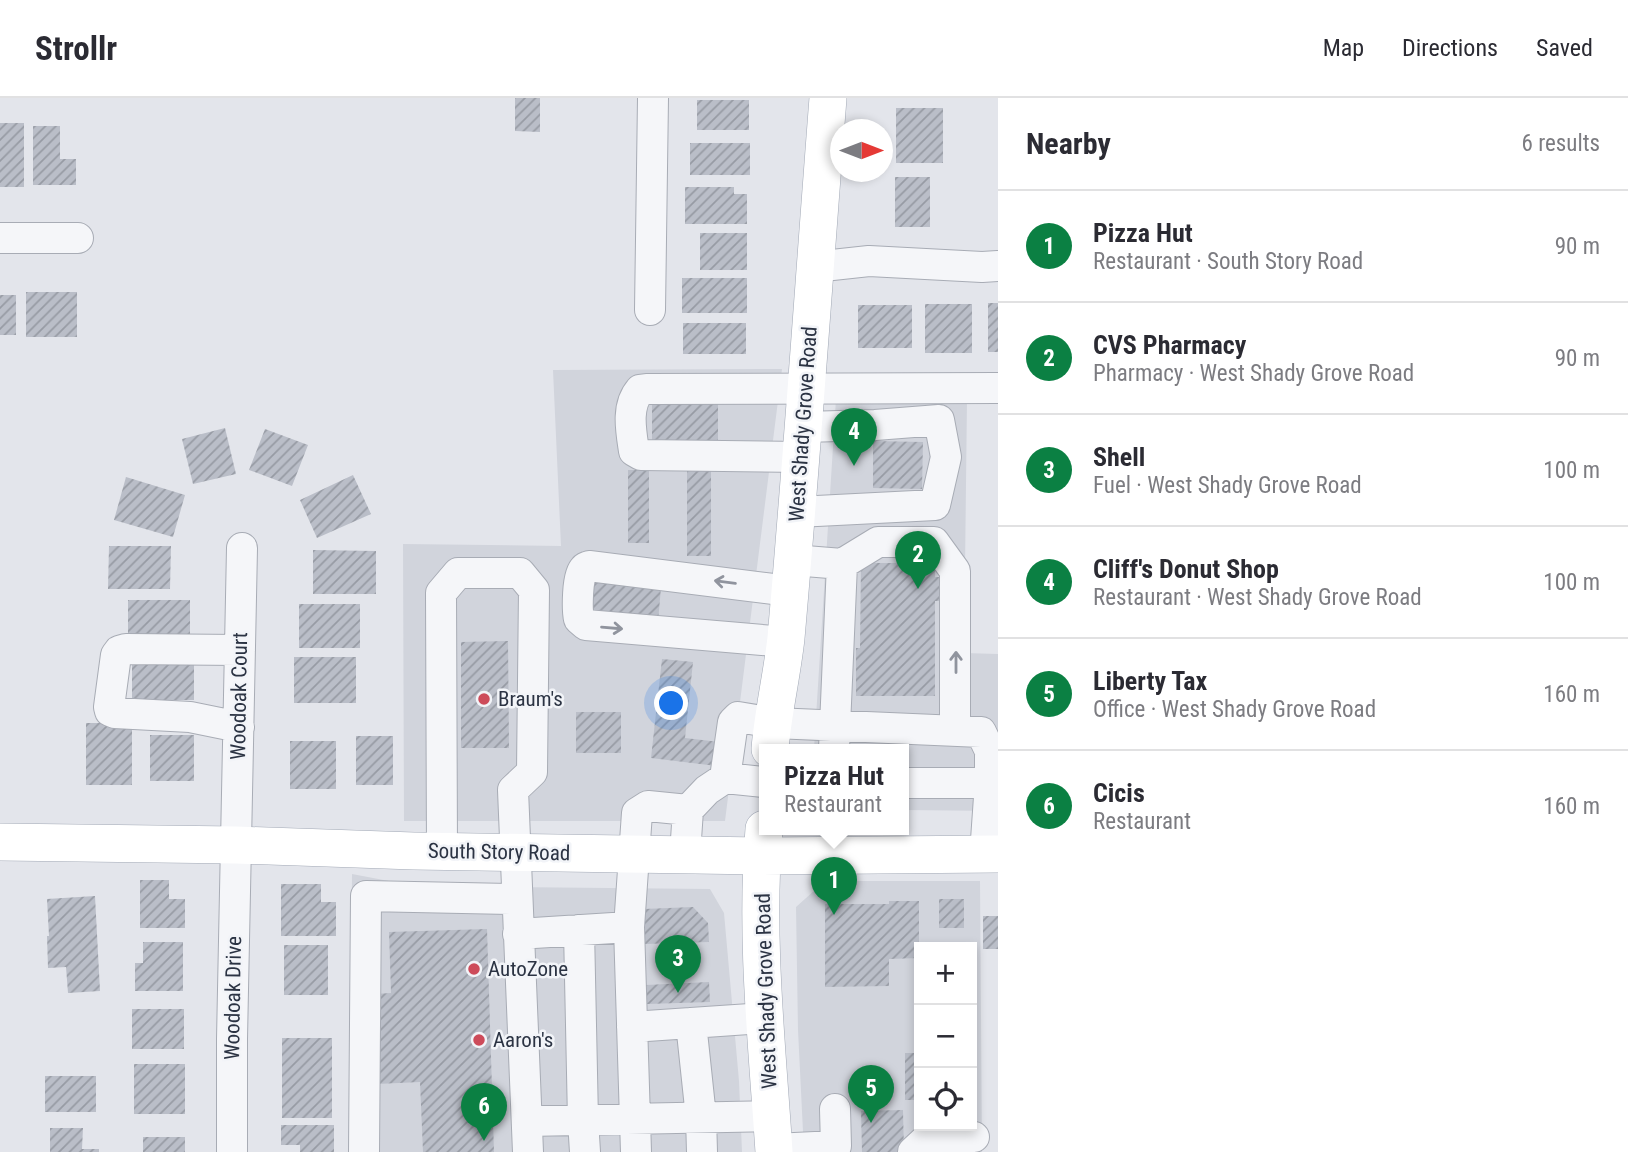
<!DOCTYPE html>
<meta charset="utf-8">
<style>
:root{--surface:#fff;--page:#f2f2f3;--text:#2b2b33;--muted:#7c7c81;--line:#e1e1e2;--accent:#0b8043}
body{margin:0;font-family:"Roboto Condensed",sans-serif;background:var(--page);color:var(--text)}
.controls{position:absolute;right:21px;bottom:21px;display:grid;overflow:hidden;border-radius:0px;box-shadow:0 4px 10px #0003}
.controls button{width:63px;height:63px;display:grid;place-items:center;padding:0;border:0;border-bottom:2px solid var(--line);background:var(--surface);color:var(--text);font:35px sans-serif}
.compass{position:absolute;left:830px;top:21px;width:63px;height:63px;border-radius:50%;background:var(--surface);box-shadow:0 4px 10px #0003;rotate:90deg}
.you{position:absolute;left:672px;top:606px;width:24px;height:24px;margin:-18px;border:5px solid #fff;border-radius:50%;background:#1a73e8;box-shadow:0 0 0 10px #1a73e833}
.badge{display:grid;place-items:center;width:46px;height:46px;border-radius:50%;background:var(--accent);color:#fff;font-size:23px;font-weight:700}
.pin{position:absolute;translate:-50% -58px;filter:drop-shadow(0 2px 4px #0008)}
.pin::after{content:'';position:absolute;top:37px;width:24px;height:21px;background:inherit;clip-path:polygon(0 0,100% 0,50% 100%)}
.popup{position:absolute;left:759px;top:646px;width:150px;height:91px;box-sizing:border-box;display:grid;place-content:center;border-radius:0px;background:var(--surface);filter:drop-shadow(0 2px 5px #0005);font-size:23px;white-space:nowrap;color:var(--muted)}
.popup b{font-size:26px;color:var(--text)}
.popup::after{content:'';position:absolute;left:50%;top:100%;margin-left:-14px;border:14px solid transparent;border-top-color:var(--surface)}
.list{margin:0;padding:0;list-style:none}
h2{display:flex;justify-content:space-between;align-items:center;height:91px;margin:0;padding:0 28px;font-size:30px}
h2 small{font-size:23px;font-weight:400;color:var(--muted)}
.list li{display:grid;grid-template-columns:46px 1fr auto;gap:21px;align-items:center;box-sizing:border-box;height:112px;padding:0 28px;border-top:2px solid var(--line)}
.list b{display:block;font-size:26px;white-space:nowrap}
.list p{margin:0;font-size:23px;white-space:nowrap;color:var(--muted)}
.list em{font-size:23px;font-style:normal;color:var(--muted)}
.icon{flex:none;width:38px;height:38px;fill:none;stroke:currentColor;stroke-width:2;stroke-linecap:round;stroke-linejoin:round}
.map{position:relative;flex:none;width:998px;height:1054px;overflow:hidden}
header{display:flex;align-items:center;gap:42px;box-sizing:border-box;height:98px;padding:0 35px;background:var(--surface);border-bottom:2px solid var(--line)}
header strong{font-size:33px}
nav{display:flex;gap:38px;margin-inline-start:auto;font-size:24px}
main{display:flex}
aside{flex:1;background:var(--surface)}
.map>svg:first-child{display:block}
.built{fill:#d1d4dc;fill-rule:evenodd}
.building{fill:url(#building-hatch)}
.lines{fill:none;stroke-linecap:round;stroke-linejoin:round}
.minor-casing{stroke:#a8acb5;stroke-width:32}
.major-casing{stroke:#a2a9b6;stroke-width:38}
.minor{stroke:#f5f6f9;stroke-width:30}
.major{stroke:#fff;stroke-width:37}
.oneway{stroke:#90949e}
.poi-dot{fill:#cd4b5a;stroke:#f2f4f8;stroke-width:2.5}
.labels{text-anchor:middle;dominant-baseline:central;stroke-width:5;stroke-linejoin:round;paint-order:stroke}
.street-label{font-size:21px;fill:#2b3343;stroke:#f2f4f8}
.poi-label{font-size:21px;fill:#2b3343;stroke:#f2f4f8;text-anchor:start}
</style>
<header>
<strong>Strollr</strong>
<nav><a>Map</a><a>Directions</a><a>Saved</a></nav>
</header>
<main>
<div class="map">
<svg width="998" height="1054" viewBox="0 0 998 1054">
<defs>
<pattern id="building-hatch" width="6" height="6" patternUnits="userSpaceOnUse" patternTransform="scale(1.75)"><rect width="6" height="6" fill="#babec8"/><path d="M-1 1l2-2M0 6l6-6M5 7l2-2" fill="none" stroke="#979ba4"/></pattern>
</defs>
<rect width="100%" height="100%" fill="#e3e5eb"/>
<path class="built" d="M 782,271 L 725,723 L 404,723 L 403,446 L 561,448 L 553,272 Z
M 836,301 L 967,302 L 964,555 L 998,556 L 998,713 L 904,712 L 904,651 L 814,651 Z
M 352,776 L 415,788 L 710,791 L 724,815 L 739,983 L 742,1054 L 350,1054 Z
M 825,783 L 980,783 L 982,1054 L 804,1054 L 798,932 L 796,809 ZM 919,849 L 972,849 L 972,1028 L 919,1028 Z"/>
<path class="building" d="M 515,0 L 540,0 L 540,34 L 515,33 Z
M 697,2 L 749,2 L 749,32 L 697,32 Z
M 896,10 L 943,10 L 943,65 L 896,65 Z
M 0,25 L 24,25 L 24,89 L 0,89 Z
M 33,28 L 60,28 L 60,61 L 76,61 L 76,87 L 33,87 Z
M 690,45 L 750,45 L 750,77 L 690,77 Z
M 895,79 L 930,79 L 930,129 L 895,129 Z
M 685,89 L 734,89 L 734,96 L 747,96 L 747,126 L 685,126 Z
M 700,135 L 747,135 L 747,172 L 700,172 Z
M 682,180 L 747,180 L 747,215 L 682,215 Z
M 26,194 L 77,194 L 77,239 L 26,239 Z
M 0,197 L 16,197 L 16,237 L 0,237 Z
M 988,205 L 998,205 L 998,254 L 988,254 Z
M 925,206 L 972,206 L 972,255 L 925,255 Z
M 858,207 L 912,207 L 912,250 L 858,250 Z
M 683,225 L 746,225 L 746,256 L 683,256 Z
M 652,303 L 718,303 L 718,347 L 652,347 Z
M 225,330 L 236,376 L 193,386 L 182,341 Z
M 265,331 L 308,347 L 292,388 L 249,372 Z
M 873,343 L 923,344 L 922,391 L 873,390 Z
M 628,372 L 649,372 L 649,445 L 628,445 Z
M 687,373 L 711,373 L 711,458 L 687,458 Z
M 353,377 L 371,416 L 317,440 L 300,402 Z
M 126,379 L 185,397 L 173,439 L 114,422 Z
M 109,448 L 171,448 L 170,491 L 108,491 Z
M 313,452 L 376,453 L 376,496 L 313,496 Z
M 861,465 L 935,465 L 935,479 L 950,479 L 950,503 L 935,503 L 935,598 L 856,598 L 856,550 L 860,550 Z
M 593,472 L 662,478 L 658,524 L 589,518 Z
M 128,502 L 190,502 L 190,547 L 128,547 Z
M 299,506 L 360,506 L 360,550 L 299,550 Z
M 508,543 L 509,650 L 461,650 L 461,544 Z
M 132,556 L 194,556 L 194,602 L 132,602 Z
M 294,559 L 356,559 L 356,605 L 294,605 Z
M 662,561 L 693,564 L 685,640 L 728,645 L 725,669 L 651,660 Z
M 576,614 L 621,614 L 621,655 L 576,655 Z
M 86,625 L 132,625 L 132,687 L 86,687 Z
M 150,637 L 194,637 L 194,683 L 150,683 Z
M 356,638 L 393,638 L 393,687 L 356,687 Z
M 290,643 L 336,643 L 336,691 L 290,691 Z
M 140,782 L 169,782 L 169,801 L 185,801 L 185,830 L 140,830 Z
M 281,786 L 321,786 L 321,804 L 336,804 L 336,838 L 281,838 Z
M 95,798 L 100,893 L 68,895 L 66,869 L 48,870 L 47,838 L 49,838 L 47,801 Z
M 939,801 L 964,801 L 964,830 L 939,830 Z
M 889,803 L 919,803 L 919,860 L 889,861 L 889,888 L 825,889 L 825,806 L 889,806 Z
M 693,809 L 708,825 L 709,844 L 645,846 L 644,811 Z
M 983,818 L 998,818 L 998,851 L 983,851 Z
M 487,831 L 494,1054 L 423,1054 L 420,984 L 377,986 L 374,896 L 391,895 L 389,834 Z
M 143,844 L 183,844 L 183,893 L 135,893 L 135,865 L 143,865 Z
M 284,847 L 328,847 L 328,897 L 284,897 Z
M 709,884 L 710,904 L 647,906 L 646,887 Z
M 132,911 L 184,911 L 184,951 L 132,951 Z
M 282,940 L 332,940 L 332,1020 L 282,1020 Z
M 905,955 L 919,955 L 919,1002 L 905,1002 Z
M 134,966 L 185,966 L 185,1016 L 134,1016 Z
M 45,978 L 96,978 L 96,1014 L 45,1014 Z
M 903,1012 L 904,1054 L 862,1054 L 861,1013 Z
M 281,1027 L 334,1027 L 334,1054 L 300,1054 L 300,1047 L 281,1047 Z
M 50,1030 L 83,1030 L 82,1051 L 99,1051 L 99,1054 L 50,1054 Z
M 143,1039 L 185,1039 L 185,1054 L 143,1054 Z"/>
<g class="lines">
<g class="minor-casing">
<path id="minor" d="M 0,140 L 78,140
M 814,169 L 869,163 L 982,169 L 998,168
M 650,212 L 653,0
M 802,359 L 641,357 L 634,353 C 631,333 626,308 640,292 L 648,291 L 998,290
M 797,414 L 935,407 L 946,359 L 939,322 L 875,327 L 804,329
M 793,462 L 842,466 L 878,444 L 934,444 L 955,473 L 955,632
M 786,544 L 586,527 L 579,521 C 577,512 577,477 584,471 C 585,469 587,469 589,468 L 790,493
M 239,629 L 190,619 L 115,615 L 110,613 L 109,609 L 116,557 L 119,553 L 126,551 L 240,552
M 834,651 L 842,466
M 725,680 L 764,684
M 904,685 L 990,685
M 442,753 L 441,495 L 458,475 L 520,475 L 534,492 L 532,674 L 513,692 L 528,1054
M 685,756 L 688,712 L 707,692 L 725,680 L 733,624 L 738,619 L 774,625 L 981,634 L 990,653 L 990,685 L 985,756
M 579,832 L 583,1022 L 585,1054
M 518,836 L 629,829
M 691,925 L 701,1019 L 702,1054
M 632,929 L 765,920
M 527,1023 L 771,1018
M 774,1051 L 836,1048 L 835,1011
M 232,1054 L 232,941 L 242,450
M 364,1054 L 366,798 L 516,801
M 636,1054 L 629,829 L 637,715 L 648,708 L 688,712
M 913,1054 L 928,1040 L 974,1039"/>
</g>
<g class="major-casing">
<path id="major" d="M 770,651 C 773,614 782,577 786,540 C 802,360 814,180 828,0
M 764,731 C 755,839 767,947 774,1054
M 0,744 L 236,747 L 414,753 L 762,758 L 998,756"/>
</g>
<use href="#minor" class="minor"/>
<use href="#major" class="major"/>
</g>
<defs><path id="oneway-shaft" d="M-6 0H5M1.5-3L5.5 0L1.5 3" fill="none" stroke-width="1.6" stroke-linecap="round" stroke-linejoin="round" transform="scale(1.75)"/></defs>
<g class="oneway">
<use href="#oneway-shaft" transform="translate(725 484) rotate(-173)"/>
<use href="#oneway-shaft" transform="translate(612 530) rotate(5)"/>
<use href="#oneway-shaft" transform="translate(956 564) rotate(-90)"/>
</g>
<g class="poi-dot">
<circle cx="484" cy="601" r="7"/>
<circle cx="474" cy="871" r="7"/>
<circle cx="479" cy="942" r="7"/>
</g>
<g class="labels">
<g class="street-label">
<text transform="translate(803 326) rotate(-86)">West Shady Grove Road</text>
<text transform="translate(239 598) rotate(-89)">Woodoak Court</text>
<text transform="translate(499 754) rotate(1)">South Story Road</text>
<text transform="translate(766 893) rotate(-92)">West Shady Grove Road</text>
<text transform="translate(233 900) rotate(-89)">Woodoak Drive</text>
</g>
<g class="poi-label">
<text x="498" y="601">Braum's</text>
<text x="488" y="871">AutoZone</text>
<text x="493" y="942">Aaron's</text>
</g>
</g>
</svg>
<div class="controls">
<button>+</button>
<button>−</button>
<button><svg class="icon" aria-label="locate" viewBox="0 0 24 24"><circle cx="12" cy="12" r="6"/><path d="M12 2v4M12 18v4M2 12h4M18 12h4"/></svg></button>
</div>
<svg class="compass" viewBox="-18 -18 36 36"><path d="M0-13l5 13h-10z" fill="#e53935"/><path d="M0 13l5-13h-10z" fill="#7c7c81"/></svg>
<div class="you"></div>
<div class="pin badge" style="left:834px;top:817px">1</div>
<div class="popup"><b>Pizza Hut</b>Restaurant</div>
<div class="pin badge" style="left:918px;top:491px">2</div>
<div class="pin badge" style="left:678px;top:895px">3</div>
<div class="pin badge" style="left:854px;top:368px">4</div>
<div class="pin badge" style="left:871px;top:1025px">5</div>
<div class="pin badge" style="left:484px;top:1043px">6</div>
</div>
<aside>
<h2>Nearby<small>6 results</small></h2>
<ul class="list">
<li><span class="badge">1</span><div><b>Pizza Hut</b><p>Restaurant · South Story Road</p></div><em>90 m</em></li>
<li><span class="badge">2</span><div><b>CVS Pharmacy</b><p>Pharmacy · West Shady Grove Road</p></div><em>90 m</em></li>
<li><span class="badge">3</span><div><b>Shell</b><p>Fuel · West Shady Grove Road</p></div><em>100 m</em></li>
<li><span class="badge">4</span><div><b>Cliff's Donut Shop</b><p>Restaurant · West Shady Grove Road</p></div><em>100 m</em></li>
<li><span class="badge">5</span><div><b>Liberty Tax</b><p>Office · West Shady Grove Road</p></div><em>160 m</em></li>
<li><span class="badge">6</span><div><b>Cicis</b><p>Restaurant</p></div><em>160 m</em></li>
</ul>
</aside>
</main>
